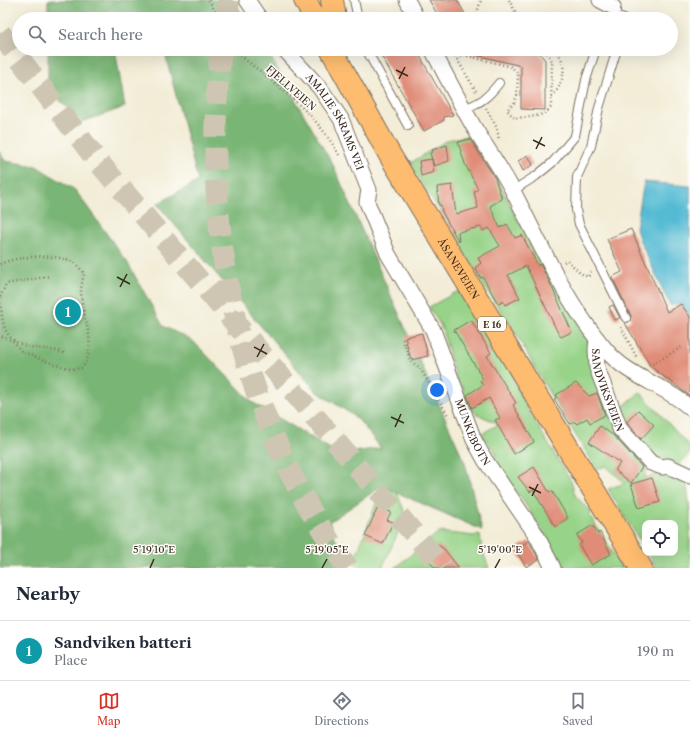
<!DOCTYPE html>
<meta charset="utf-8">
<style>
:root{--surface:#fff;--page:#f2f2f3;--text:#1f2937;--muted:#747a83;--line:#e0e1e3;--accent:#d93025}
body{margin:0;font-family:"Libre Caslon Text",serif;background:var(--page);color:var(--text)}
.controls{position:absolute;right:12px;bottom:12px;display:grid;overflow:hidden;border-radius:8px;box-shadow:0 4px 16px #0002}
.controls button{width:36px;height:36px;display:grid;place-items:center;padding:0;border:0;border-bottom:1px solid var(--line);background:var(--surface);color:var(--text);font:20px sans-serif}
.you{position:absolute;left:437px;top:390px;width:14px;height:14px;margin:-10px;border:3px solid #fff;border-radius:50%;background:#1a73e8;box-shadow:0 0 0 6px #1a73e833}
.badge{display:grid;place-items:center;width:26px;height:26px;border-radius:50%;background:var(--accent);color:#fff;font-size:13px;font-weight:700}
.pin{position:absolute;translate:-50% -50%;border:2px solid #fff;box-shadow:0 1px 4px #0006}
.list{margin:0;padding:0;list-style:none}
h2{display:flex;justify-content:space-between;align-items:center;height:52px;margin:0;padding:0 16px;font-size:17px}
h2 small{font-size:13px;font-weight:400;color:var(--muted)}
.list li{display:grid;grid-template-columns:26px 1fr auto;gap:12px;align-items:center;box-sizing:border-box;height:60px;padding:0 16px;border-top:1px solid var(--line)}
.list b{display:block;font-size:15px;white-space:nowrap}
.list p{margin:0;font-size:13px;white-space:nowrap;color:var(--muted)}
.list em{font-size:13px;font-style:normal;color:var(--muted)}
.icon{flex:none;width:22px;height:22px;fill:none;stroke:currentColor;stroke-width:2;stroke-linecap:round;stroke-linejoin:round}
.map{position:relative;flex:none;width:690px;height:568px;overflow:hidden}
.search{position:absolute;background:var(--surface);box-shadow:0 4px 16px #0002;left:12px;right:12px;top:12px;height:44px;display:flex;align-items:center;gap:10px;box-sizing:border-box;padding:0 14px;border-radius:22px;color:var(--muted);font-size:15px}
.sheet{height:112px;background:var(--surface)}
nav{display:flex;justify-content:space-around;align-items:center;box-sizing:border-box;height:56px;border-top:1px solid var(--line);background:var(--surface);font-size:11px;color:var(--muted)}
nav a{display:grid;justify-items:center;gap:2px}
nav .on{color:var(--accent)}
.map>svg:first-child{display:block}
.green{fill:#97d388;stroke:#697e53}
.forest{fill:#79b574;stroke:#5a7049}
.water{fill:#55bbd4;stroke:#487279}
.building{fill:#e08c78}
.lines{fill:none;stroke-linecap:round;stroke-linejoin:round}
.highway-tunnel{stroke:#cec6b2;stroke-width:22;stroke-dasharray:22 11;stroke-linecap:butt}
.lane-casing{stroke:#7b6e5f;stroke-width:10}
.street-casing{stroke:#7b6e5f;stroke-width:17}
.highway-casing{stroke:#7b6e5f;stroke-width:24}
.path{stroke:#7b6e5f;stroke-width:2.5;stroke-dasharray:1 3;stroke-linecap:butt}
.lane{stroke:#fff;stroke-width:8}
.street{stroke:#fff;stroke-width:15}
.highway{stroke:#fdbc70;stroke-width:22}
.ticks{fill:none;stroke:#3b2a1e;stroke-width:1.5}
.labels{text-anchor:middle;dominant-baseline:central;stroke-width:3;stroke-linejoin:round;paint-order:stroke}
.shield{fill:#fdfcf7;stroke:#75695f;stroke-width:1}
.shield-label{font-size:9px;font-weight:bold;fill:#3b2a1e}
.street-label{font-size:10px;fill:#3b2a1e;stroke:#fdfcf7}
.ticks-label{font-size:10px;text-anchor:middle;fill:#3b2a1e;stroke:#fdfcf7;stroke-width:3;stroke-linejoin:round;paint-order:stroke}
</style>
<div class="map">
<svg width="690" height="568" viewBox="0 0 690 568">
<rect width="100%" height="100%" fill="#fdfcf7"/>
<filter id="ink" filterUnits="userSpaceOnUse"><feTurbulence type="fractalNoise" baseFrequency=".025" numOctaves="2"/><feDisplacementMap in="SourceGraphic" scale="8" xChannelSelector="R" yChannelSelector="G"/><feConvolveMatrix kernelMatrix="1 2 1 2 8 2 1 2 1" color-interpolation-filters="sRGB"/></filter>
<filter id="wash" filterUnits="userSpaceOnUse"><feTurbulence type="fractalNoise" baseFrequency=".012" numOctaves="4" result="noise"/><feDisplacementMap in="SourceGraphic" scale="16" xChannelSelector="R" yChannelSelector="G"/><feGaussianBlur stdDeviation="0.9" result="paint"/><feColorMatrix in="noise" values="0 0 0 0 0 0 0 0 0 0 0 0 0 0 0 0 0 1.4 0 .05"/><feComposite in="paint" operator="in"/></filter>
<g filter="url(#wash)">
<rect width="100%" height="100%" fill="#f3edd7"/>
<path class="green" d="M 473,135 L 497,178 L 515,215 L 587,333 L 595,370 L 610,413 L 647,459 L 645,478 L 670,471 L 686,479 L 690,513 L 690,568 L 656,568 L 648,553 L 675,553 L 675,523 L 645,523 L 645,549 L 608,489 L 625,483 L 606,466 L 597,469 L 550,394 L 512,327 L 483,285 L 443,215 L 409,164 L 447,140 Z
M 462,289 L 517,378 L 513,381 L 528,406 L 526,407 L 571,481 L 575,495 L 586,507 L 591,510 L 590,516 L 623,568 L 560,568 C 543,527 519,493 491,458 L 497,454 L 481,434 L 499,424 C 480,415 461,411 463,387 L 458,384 L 441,326 L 429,307 Z
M 640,392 L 690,447 L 690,453 L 679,465 L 660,462 L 623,427 L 618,411 Z
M 386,478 L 392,480 L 406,515 L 382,568 L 366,568 L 353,564 Z
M 439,532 L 474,536 L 480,535 L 482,550 L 489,568 L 395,568 Z"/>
<path class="forest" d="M 48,0 L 232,0 L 246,19 L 119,19 L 107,11 L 108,19 L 48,19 Z
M 48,49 L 115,49 L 125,107 L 81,122 L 48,88 Z
M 164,49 L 266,49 L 333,165 L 465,463 L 482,530 L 382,486 L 329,522 L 347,568 L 0,568 L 0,152 L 5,161 L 36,166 L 75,190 L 127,262 L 163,326 L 193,341 L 252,402 L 339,454 L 381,448 L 357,418 L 316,391 L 157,204 L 198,181 Z"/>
<path class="water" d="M 644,182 L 690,186 L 690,317 L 681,304 L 670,305 L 639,239 L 636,228 Z"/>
<g id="blocks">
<path class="building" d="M 429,0 L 457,0 L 468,19 L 440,19 Z
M 385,49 L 416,49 L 453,115 L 444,117 L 444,120 L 424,131 L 379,52 Z
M 464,49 L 536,49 L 545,60 L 545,110 L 521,109 L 521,66 L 464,52 Z
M 470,139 L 495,178 L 502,199 L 490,206 L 500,228 L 507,224 L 515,238 L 522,235 L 538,266 L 540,264 L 550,283 L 572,332 L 561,337 L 558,333 L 526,266 L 508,275 L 520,298 L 505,305 L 503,301 L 499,304 L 497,302 L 483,277 L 481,278 L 475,268 L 481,263 L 478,258 L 500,246 L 489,228 L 483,231 L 481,227 L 458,232 L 459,242 L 442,212 L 441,205 L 439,205 L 437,187 L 452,185 L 456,214 L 478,208 L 474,192 L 478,189 L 465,164 L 458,142 Z
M 447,145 L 449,161 L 434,166 L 430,153 L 433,152 L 432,150 Z
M 528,155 L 533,165 L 523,171 L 518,161 Z
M 432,159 L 434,172 L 421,176 L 419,161 Z
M 631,229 L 667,312 L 681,304 L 690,317 L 690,396 L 651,367 L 625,323 L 630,321 L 631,316 L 612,277 L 622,272 L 607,239 Z
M 613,305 L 620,318 L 615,320 L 609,307 Z
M 471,320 L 491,353 L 487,356 L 516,403 L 513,405 L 534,442 L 514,454 L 495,420 L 500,418 L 489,398 L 472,408 L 467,395 L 483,385 L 480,381 L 483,379 L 454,330 Z
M 422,333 L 428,356 L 411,360 L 405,337 Z
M 576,383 L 589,396 L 597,393 L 605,415 L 590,423 L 587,418 L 577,424 L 575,422 L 570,424 L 554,399 L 557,397 L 556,395 Z
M 638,410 L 654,425 L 641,439 L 627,422 Z
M 600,426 L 614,436 L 642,467 L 631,483 L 615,470 L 620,463 L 589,442 Z
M 534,467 L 549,492 L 552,491 L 568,518 L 555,527 L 533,490 L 530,492 L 518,477 Z
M 652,478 L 660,502 L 639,508 L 631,484 Z
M 378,507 L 391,512 L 387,520 L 393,522 L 383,544 L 365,536 Z
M 593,525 L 598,534 L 600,532 L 611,554 L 591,565 L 579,545 L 582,543 L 577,535 Z
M 529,541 L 539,560 L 526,567 L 515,549 Z
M 438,545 L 444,549 L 459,568 L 435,568 L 424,556 Z"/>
</g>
</g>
<g filter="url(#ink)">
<use href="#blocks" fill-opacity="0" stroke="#7b6e5f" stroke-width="1"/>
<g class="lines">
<path class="highway-tunnel" d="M 226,19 L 229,0
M 0,33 L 96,159 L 443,568
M 221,49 C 199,231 240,419 348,568"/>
<g class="lane-casing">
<path id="lane" d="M 354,0 L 358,19
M 615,16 L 624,19
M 613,19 L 616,11 L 613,7
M 366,49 L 408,126
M 617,49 L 599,108 L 591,146 L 577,177 L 576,210 L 579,224 L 626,318
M 464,108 C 480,104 489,96 499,83
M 512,191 L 536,176 L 552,163 L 575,136 L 586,80 L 596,49"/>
</g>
<g class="street-casing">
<g id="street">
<path d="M 247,0 L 260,19"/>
<path d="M 407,0 L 417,19"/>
<path d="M 600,0 L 613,7"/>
<path id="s1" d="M 284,49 L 320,88 L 341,119 L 369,190 L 367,202 L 388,254 L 433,330 L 474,440 L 485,460 L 537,536 L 553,568"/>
<path d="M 432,49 C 446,76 460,103 475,129 C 488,150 502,170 513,191 C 541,245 566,303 606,350 C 628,377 665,385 690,408"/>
<path id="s2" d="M 597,339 L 596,349 L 597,368 L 620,429 L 651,463 L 662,467 L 668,466 L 690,476"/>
</g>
</g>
<g class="highway-casing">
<g id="highway">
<path d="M 305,0 L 315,19"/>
<path d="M 332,0 L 335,19"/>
<path id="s3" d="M 331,49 L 391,157 L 641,568"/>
</g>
</g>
<path class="path" d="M 209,0 L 219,19
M 509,0 L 519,19
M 471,18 L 476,16 L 481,0
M 236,49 L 240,55 C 277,86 316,112 339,155
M 451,49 L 476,91
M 457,60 L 464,55 L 512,67 L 518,74 L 517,95 L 514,103 L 507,110 L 514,118 C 525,117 544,118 551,107 L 552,61 L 545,49
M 552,97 C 564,82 569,65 555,49
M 486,108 L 497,128 L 499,140
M 564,262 L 567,260 L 580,273 L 588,277 L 591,272
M 0,264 C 17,256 56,253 73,262 C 77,264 81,270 84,273 C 83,279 81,286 81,292 C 82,318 99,345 82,368 L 72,369 L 45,361 L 21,351 L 13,341 L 0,336
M 0,297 L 6,284 L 50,276
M 0,303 C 2,312 2,323 6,331 C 17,352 45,346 64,353
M 621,327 L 637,358
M 403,339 L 410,361 L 420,368 L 449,417
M 649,366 L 682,347"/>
<use href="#lane" class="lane"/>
<use href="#street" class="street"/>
<use href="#highway" class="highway"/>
</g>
</g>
<path class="ticks" d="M 396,70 L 408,76M 399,79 L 405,67M 533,140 L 545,146M 536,149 L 542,137M 117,277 L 130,284M 120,287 L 127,274M 254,347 L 267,354M 257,357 L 264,344M 391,417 L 404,423M 395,427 L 401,414M 529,487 L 541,493M 532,496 L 538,484M 150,568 L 154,559M 322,568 L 327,559M 495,568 L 500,559"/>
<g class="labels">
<rect class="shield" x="478" y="317" width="28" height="14" rx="3"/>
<g class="shield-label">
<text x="492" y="324">E 16</text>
</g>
<g class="street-label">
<text transform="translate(291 88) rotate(41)">FJELLVEIEN</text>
<text stroke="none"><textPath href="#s1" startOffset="90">AMALIE SKRAMS VEI</textPath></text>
<text stroke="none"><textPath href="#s3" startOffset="254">ÅSANEVEIEN</textPath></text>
<text stroke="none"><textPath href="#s2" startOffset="53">SANDVIKSVEIEN</textPath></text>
<text stroke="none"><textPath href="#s1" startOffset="433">MUNKEBOTN</textPath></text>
</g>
</g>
<g class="ticks-label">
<text x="154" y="553">5°19'10"E</text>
<text x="327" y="553">5°19'05"E</text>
<text x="500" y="553">5°19'00"E</text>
</g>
</svg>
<div class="controls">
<button><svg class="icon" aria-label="locate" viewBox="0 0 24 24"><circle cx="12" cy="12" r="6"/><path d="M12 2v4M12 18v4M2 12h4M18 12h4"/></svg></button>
</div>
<div class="you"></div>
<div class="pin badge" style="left:68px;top:312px;background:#0f9aa8">1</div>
<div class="search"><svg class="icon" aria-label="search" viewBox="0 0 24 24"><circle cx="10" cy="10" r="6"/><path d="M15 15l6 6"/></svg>Search here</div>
</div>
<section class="sheet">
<h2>Nearby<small></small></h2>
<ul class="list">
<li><span class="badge" style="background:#0f9aa8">1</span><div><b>Sandviken batteri</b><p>Place</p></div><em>190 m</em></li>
</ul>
</section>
<nav>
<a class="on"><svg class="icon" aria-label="map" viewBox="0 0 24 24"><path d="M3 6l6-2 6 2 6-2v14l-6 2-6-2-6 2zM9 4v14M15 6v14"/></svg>Map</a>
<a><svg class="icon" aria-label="directions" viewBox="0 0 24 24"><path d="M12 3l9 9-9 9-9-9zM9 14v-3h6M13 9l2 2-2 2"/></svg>Directions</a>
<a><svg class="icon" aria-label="saved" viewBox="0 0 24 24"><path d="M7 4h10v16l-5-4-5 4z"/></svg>Saved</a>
</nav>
